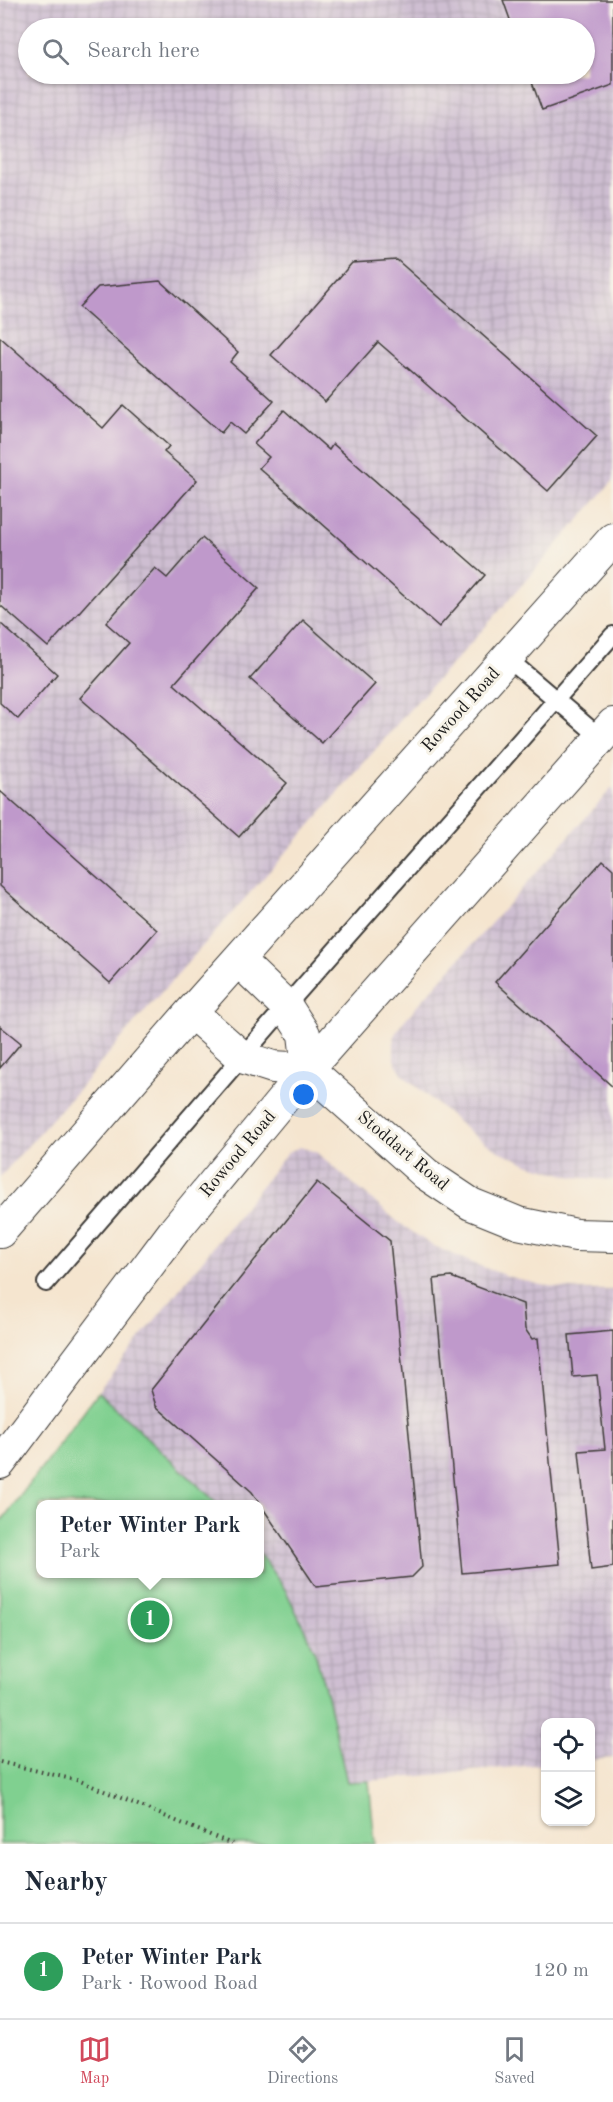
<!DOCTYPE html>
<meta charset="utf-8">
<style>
:root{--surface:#fff;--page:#f6f6f7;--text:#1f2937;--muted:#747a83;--line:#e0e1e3;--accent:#d1495b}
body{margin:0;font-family:"Old Standard TT",serif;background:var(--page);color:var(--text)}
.controls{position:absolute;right:18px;bottom:18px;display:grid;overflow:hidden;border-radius:12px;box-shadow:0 2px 4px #0004}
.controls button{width:54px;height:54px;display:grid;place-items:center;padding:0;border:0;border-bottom:2px solid var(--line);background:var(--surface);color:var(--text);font:30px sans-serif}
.you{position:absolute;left:304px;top:1095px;width:21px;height:21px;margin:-15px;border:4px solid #fff;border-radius:50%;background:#1a73e8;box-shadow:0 0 0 9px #1a73e833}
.badge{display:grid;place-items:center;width:39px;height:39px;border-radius:50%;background:var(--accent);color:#fff;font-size:20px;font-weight:700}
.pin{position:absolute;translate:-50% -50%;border:3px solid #fff;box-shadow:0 2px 6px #0006}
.popup{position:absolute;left:36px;top:1500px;width:228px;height:78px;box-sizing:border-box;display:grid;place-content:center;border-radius:12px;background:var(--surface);filter:drop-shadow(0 2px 4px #0005);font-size:20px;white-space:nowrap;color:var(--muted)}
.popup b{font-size:22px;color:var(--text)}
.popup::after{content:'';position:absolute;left:50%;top:100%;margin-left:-12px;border:12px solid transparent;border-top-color:var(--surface)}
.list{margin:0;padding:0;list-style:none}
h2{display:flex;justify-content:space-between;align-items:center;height:78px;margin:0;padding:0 24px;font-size:26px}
h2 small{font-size:20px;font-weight:400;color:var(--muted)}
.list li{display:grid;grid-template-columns:39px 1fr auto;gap:18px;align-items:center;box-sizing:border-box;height:96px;padding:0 24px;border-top:2px solid var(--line)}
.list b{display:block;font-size:22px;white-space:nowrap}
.list p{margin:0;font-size:20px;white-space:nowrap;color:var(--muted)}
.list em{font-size:20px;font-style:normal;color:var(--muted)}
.icon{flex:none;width:33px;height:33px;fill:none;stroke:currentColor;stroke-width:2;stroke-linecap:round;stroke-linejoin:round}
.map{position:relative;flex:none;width:613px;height:1844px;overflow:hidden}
.search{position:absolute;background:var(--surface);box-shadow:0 2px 4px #0004;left:18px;right:18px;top:18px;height:66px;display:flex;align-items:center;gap:15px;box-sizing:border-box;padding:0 21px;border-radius:33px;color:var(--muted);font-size:22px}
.sheet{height:174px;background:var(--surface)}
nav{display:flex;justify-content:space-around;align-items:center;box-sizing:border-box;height:84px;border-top:2px solid var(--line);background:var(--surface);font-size:16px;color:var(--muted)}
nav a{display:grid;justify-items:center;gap:3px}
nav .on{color:var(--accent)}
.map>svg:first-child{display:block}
.industrial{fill:url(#industrial-grid);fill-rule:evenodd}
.park{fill:#80d090;stroke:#4e7656;stroke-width:1.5}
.building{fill:#bf99cb}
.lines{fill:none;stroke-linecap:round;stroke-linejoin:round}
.lane-casing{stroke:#3d3a37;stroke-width:20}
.street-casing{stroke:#3d3a37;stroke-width:34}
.path{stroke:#3d3a37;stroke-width:4;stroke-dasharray:1.5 4.5;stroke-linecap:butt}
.lane{stroke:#fff;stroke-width:16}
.street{stroke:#fff;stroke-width:32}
.labels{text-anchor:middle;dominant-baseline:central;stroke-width:6;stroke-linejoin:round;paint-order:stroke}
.street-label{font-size:18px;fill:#1c1c1c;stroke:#f7f3e8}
</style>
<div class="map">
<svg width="613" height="1844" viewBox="0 0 613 1844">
<defs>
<pattern id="industrial-grid" width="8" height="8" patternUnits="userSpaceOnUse" patternTransform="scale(1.5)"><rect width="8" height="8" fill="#cebed1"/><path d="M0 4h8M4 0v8" fill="none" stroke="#b0a3b3"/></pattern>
</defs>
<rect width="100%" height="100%" fill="#f7f3e8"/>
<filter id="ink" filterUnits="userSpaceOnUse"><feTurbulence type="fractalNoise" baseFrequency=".0167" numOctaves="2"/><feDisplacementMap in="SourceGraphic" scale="12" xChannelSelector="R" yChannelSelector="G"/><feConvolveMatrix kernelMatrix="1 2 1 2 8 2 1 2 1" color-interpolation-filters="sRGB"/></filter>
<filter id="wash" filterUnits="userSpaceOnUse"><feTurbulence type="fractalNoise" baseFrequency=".008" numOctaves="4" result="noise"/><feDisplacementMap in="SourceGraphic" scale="24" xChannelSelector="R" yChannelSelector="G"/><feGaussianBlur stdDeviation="1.35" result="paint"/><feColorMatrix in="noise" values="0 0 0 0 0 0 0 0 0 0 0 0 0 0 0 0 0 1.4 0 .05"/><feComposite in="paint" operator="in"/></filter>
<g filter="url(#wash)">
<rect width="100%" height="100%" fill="#f5e5cf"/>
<path class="industrial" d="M 0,0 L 613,0 L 613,481 L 465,650 L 410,709 L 322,812 L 142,1014 L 84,1083 L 0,1177 ZM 28,28 L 584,28 L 584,74 L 28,74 Z
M 613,787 L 613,1180 L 574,1177 L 530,1165 L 497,1150 L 472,1134 L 404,1076 L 394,1060 L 394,1036 L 402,1023 Z
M 300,1147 L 316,1152 L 398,1222 L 430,1244 L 477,1265 L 510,1277 L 541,1285 L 580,1290 L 613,1290 L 613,1758 L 591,1760 L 590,1722 L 546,1722 L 545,1764 L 347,1783 L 327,1696 L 314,1649 L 286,1591 L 260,1554 L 260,1504 L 218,1504 L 98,1392 L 288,1152 Z"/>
<path class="park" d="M 98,1392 L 218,1504 L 40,1504 L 40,1574 L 260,1574 L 260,1554 L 286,1591 L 314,1649 L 327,1696 L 347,1782 L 369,1781 L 375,1844 L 0,1844 L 0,1523 Z"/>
<g id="blocks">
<path class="building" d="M 503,0 L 613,0 L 613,85 L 542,110 L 529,74 L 584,74 L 584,28 L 513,28 Z
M 397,260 L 597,436 L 548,491 L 378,342 L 325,402 L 271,355 L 352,263 Z
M 160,281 L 238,352 L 230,362 L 274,401 L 244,434 L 230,422 L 221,433 L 79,307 L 98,287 Z
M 0,337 L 103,428 L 123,405 L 169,446 L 164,452 L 197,480 L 48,647 L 0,605 Z
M 284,410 L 329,450 L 333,444 L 444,541 L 445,540 L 485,575 L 439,627 L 259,468 L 269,457 L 254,444 Z
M 202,538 L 259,588 L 174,684 L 287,783 L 239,837 L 80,698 L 129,643 L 106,623 L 155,568 L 167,578 Z
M 303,620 L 375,684 L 322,743 L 250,679 Z
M 0,623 L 57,674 L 18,719 L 0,703 Z
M 0,791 L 157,930 L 110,983 L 0,886 Z
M 603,860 L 613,869 L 613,1087 L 495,982 Z
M 0,1026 L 21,1043 L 0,1068 Z
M 317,1182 L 390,1241 L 422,1567 L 412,1577 L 316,1587 L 252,1492 L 156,1406 L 151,1390 Z
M 451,1277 L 523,1304 L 525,1329 L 532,1339 L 538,1338 L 560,1564 L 462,1573 L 434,1279 Z
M 613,1331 L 613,1567 L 591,1570 L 579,1451 L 605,1449 L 597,1375 L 573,1377 L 569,1335 Z"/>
</g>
</g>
<g filter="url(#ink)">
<use href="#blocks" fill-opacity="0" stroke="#3d3a37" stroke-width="1.5"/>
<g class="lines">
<g class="lane-casing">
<path id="lane" d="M 507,658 L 601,738
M 46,1283 L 286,1006 L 613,635"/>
</g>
<g class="street-casing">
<path id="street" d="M 238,960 L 286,1006 L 304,1034 L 308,1069
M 191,1012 L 242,1057 L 273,1067 L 308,1069 L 426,1174 L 471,1204 L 518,1223 L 576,1235 L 613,1236
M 0,1232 L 191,1012 L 613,539
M 0,1463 L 175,1230 L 308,1069 L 613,724"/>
</g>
<path class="path" d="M 0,1762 L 80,1781 L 232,1844"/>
<use href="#lane" class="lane"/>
<use href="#street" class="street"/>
</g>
</g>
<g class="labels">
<g class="street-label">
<text transform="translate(461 710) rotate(-48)">Rowood Road</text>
<text transform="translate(403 1151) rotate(40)">Stoddart Road</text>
<text transform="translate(238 1154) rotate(-50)">Rowood Road</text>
</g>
</g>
</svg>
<div class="controls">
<button><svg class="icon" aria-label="locate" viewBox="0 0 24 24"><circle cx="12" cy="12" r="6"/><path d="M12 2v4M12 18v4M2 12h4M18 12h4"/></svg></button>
<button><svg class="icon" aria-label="layers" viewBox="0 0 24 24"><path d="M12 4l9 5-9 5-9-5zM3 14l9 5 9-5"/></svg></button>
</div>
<div class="you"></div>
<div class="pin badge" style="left:150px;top:1620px;background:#2e9e5b">1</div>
<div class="popup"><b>Peter Winter Park</b>Park</div>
<div class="search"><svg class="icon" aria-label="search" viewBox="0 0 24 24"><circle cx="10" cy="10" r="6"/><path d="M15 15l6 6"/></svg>Search here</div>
</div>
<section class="sheet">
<h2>Nearby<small></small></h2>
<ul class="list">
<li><span class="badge" style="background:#2e9e5b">1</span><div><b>Peter Winter Park</b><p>Park · Rowood Road</p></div><em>120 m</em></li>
</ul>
</section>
<nav>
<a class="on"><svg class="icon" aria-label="map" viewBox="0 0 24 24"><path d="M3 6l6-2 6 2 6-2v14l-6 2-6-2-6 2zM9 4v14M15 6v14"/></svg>Map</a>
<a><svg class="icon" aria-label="directions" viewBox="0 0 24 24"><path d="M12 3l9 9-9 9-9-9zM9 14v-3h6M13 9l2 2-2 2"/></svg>Directions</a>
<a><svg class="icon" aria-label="saved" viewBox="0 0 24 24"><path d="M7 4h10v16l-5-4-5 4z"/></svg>Saved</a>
</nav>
